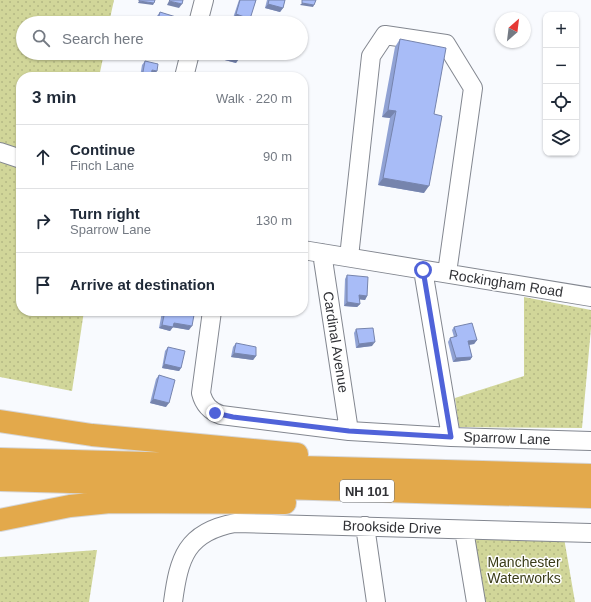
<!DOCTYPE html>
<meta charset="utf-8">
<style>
:root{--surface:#fff;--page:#f6f6f7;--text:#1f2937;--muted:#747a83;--line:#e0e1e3}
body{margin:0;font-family:Helvetica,sans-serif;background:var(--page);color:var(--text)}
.controls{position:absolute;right:12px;top:12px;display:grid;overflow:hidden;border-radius:8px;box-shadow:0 1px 3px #0004}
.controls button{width:36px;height:36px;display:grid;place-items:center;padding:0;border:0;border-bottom:1px solid var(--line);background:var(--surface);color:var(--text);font:20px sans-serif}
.compass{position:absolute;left:495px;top:12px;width:36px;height:36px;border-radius:50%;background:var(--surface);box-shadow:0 1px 3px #0004;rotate:28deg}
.stop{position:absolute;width:12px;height:12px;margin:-9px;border:3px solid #5063d9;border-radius:50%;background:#fff}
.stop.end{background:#5063d9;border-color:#fff;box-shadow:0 1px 4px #0008}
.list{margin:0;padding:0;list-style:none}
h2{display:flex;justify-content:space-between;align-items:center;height:52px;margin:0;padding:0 16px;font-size:17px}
h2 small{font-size:13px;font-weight:400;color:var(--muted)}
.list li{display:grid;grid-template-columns:26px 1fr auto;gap:12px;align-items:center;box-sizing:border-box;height:64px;padding:0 16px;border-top:1px solid var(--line)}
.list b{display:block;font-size:15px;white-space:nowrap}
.list p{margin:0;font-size:13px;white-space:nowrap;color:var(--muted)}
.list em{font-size:13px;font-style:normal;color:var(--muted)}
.icon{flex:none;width:22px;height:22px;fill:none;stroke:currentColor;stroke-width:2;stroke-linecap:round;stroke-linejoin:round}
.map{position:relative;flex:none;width:591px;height:602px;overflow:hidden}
.search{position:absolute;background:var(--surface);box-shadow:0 1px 3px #0004;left:16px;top:16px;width:292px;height:44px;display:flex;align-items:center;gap:10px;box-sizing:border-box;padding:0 14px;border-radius:22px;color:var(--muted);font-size:15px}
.panel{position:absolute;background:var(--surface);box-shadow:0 1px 3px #0004;left:16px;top:72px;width:292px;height:244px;border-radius:16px}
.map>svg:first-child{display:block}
.park{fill:url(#park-dots)}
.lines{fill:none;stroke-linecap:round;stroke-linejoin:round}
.minor-casing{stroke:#838790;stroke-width:20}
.highway-casing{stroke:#d6d6d7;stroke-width:24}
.minor{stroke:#fff;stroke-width:18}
.highway{stroke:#e3a94b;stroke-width:22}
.wall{fill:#90a2d4}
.shaded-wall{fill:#7684ad}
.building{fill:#a8bcf7;stroke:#7684ad}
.route{stroke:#5063d9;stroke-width:5}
.labels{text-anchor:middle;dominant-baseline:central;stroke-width:3;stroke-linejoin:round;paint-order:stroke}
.shield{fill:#fff;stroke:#6f7072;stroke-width:1}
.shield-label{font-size:13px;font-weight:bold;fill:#313236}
.street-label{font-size:14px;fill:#313236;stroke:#fff}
.park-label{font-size:14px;fill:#3a3c18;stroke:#fff}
</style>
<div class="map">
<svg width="591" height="602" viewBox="0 0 591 602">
<defs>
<pattern id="park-dots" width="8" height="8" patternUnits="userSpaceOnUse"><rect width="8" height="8" fill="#d1d699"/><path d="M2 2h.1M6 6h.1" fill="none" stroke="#b4b884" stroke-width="1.8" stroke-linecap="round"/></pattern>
</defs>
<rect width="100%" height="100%" fill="#f8fafe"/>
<path class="park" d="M 0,0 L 114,0 L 109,23 L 23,23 L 23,53 L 104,53 L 99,77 L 21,77 L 21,311 L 84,311 L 72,391 L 0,377 Z
M 524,297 L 591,310 L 591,328 L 582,428 L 459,427 L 455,398 L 524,376 Z
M 473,538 L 564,538 L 575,602 L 481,602 Z
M 97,550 L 89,602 L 0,602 L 0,557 Z"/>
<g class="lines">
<g class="minor-casing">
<path id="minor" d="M 198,23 L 204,0
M 184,77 L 190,53
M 0,152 L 21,159
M 303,250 L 591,297
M 322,253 L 349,431
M 349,257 L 371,56 L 385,35 L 446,44 L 473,88 L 447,273
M 423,270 L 451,437
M 212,311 L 201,393 C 204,405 210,411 221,415 L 349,431 L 451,437 L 591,441
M 365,526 L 376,602
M 464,530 L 476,602
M 173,602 C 179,558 186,532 235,523 L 591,533"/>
</g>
<g class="highway-casing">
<path id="highway" d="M 0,421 L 92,435 L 297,454
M 0,459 L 591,475
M 0,480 L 591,497
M 0,520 L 70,506 L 110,502 L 285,503"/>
</g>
<use href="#minor" class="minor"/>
<use href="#highway" class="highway"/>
</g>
<path class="wall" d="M 239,0 L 256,0 L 248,23 L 233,18 Z
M 267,0 L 285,0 L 283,8 L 280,12 L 265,8 Z
M 160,12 L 174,23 L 155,23 L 157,16 Z
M 400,39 L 434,114 L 424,193 L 378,185 L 390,118 L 382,117 L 395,47 Z
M 223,53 L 240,53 L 236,63 L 221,59 Z
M 145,61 L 154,75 L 151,75 L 151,77 L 140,77 L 142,65 Z
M 347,275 L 367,296 L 365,300 L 359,299 L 360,304 L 357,307 L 344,306 L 345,279 Z
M 163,311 L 176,311 L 189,330 L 173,327 L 170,331 L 159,328 L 162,312 Z
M 454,327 L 477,340 L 474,344 L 469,345 L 472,357 L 470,360 L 453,362 L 448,342 L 450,338 L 454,337 L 452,330 Z
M 356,329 L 372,346 L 356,348 L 354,333 Z
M 236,343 L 256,356 L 253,360 L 231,357 L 233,347 Z
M 168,347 L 181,368 L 179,371 L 162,368 L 165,351 Z
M 159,375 L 166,407 L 150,403 L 156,379 Z"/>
<path class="shaded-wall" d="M 139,1 L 154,3 L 153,5 L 138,3 Z
M 169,1 L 182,4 L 179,8 L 167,5 Z
M 302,3 L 314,5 L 313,7 L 300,5 Z
M 268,4 L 283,8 L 280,12 L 265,8 Z
M 236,14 L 250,19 L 248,23 L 233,18 Z
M 152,53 L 167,53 L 169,54 L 167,57 Z
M 224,55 L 239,59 L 236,63 L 221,59 Z
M 152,70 L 157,71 L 154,75 L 150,74 Z
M 388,110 L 396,111 L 390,118 L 382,117 Z
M 383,178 L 429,186 L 424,193 L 378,185 Z
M 359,295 L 367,296 L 365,300 L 356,299 Z
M 347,302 L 360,304 L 357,307 L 344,306 Z
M 174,323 L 192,326 L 189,330 L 171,327 Z
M 162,325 L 173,327 L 170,331 L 159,328 Z
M 477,340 L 474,344 L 466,345 L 468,341 Z
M 375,342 L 372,346 L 356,348 L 359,344 Z
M 234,353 L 256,356 L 253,360 L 231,357 Z
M 472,357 L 470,360 L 453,362 L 456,358 Z
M 164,364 L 181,368 L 179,371 L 162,368 Z
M 153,399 L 169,403 L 166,407 L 150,403 Z"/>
<path class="building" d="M 139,0 L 155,0 L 154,3 L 139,1 Z
M 170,0 L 183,0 L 182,4 L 169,1 Z
M 240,0 L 256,0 L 250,19 L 236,14 Z
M 269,0 L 285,0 L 283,8 L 268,4 Z
M 302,0 L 316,0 L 314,5 L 302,3 Z
M 160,12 L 176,17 L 174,23 L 157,23 Z
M 400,39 L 446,48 L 434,114 L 442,116 L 429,186 L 383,178 L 396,111 L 388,110 Z
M 225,53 L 240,53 L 239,59 L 224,55 Z
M 145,61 L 158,64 L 157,71 L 152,70 L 151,77 L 142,77 Z
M 347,275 L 368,277 L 367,296 L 359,295 L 360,304 L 347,302 Z
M 165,311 L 176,311 L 194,315 L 192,326 L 174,323 L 173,327 L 162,325 Z
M 472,323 L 477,340 L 468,341 L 472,357 L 456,358 L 450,338 L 457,336 L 454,327 Z
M 373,328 L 375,342 L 359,344 L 356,329 Z
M 236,343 L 256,347 L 256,356 L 234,353 Z
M 168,347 L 185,351 L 181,368 L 164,364 Z
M 159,375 L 175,380 L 169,403 L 153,399 Z"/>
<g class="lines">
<path class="route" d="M 215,413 L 233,417 L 349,431 L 451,437 L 423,270"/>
</g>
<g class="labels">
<rect class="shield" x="340" y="480" width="54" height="22" rx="3"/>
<g class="shield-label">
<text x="367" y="491">NH 101</text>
</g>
<g class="street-label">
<text transform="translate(506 283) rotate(9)">Rockingham Road</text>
<text transform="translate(336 342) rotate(81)">Cardinal Avenue</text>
<text transform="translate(507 438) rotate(2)">Sparrow Lane</text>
<text transform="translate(392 527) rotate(2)">Brookside Drive</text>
</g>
<g class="park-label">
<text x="524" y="562">Manchester<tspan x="524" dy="16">Waterworks</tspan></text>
</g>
</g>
</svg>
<div class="controls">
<button>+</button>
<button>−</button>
<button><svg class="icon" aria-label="locate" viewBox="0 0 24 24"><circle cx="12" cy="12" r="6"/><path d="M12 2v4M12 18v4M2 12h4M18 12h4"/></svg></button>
<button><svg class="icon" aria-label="layers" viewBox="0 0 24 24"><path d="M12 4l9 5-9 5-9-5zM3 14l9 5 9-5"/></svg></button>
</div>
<svg class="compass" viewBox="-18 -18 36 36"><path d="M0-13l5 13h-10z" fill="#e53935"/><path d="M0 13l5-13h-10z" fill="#747a83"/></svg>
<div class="stop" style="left:423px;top:270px"></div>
<div class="stop end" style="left:215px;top:413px"></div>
<div class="search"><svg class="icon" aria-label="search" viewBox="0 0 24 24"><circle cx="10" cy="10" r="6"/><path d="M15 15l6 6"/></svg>Search here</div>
<section class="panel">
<h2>3 min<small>Walk · 220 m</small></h2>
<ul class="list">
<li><svg class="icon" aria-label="ahead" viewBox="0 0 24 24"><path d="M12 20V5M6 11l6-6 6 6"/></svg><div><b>Continue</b><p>Finch Lane</p></div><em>90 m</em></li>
<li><svg class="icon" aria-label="right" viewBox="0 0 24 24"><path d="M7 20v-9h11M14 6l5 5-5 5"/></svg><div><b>Turn right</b><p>Sparrow Lane</p></div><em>130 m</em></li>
<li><svg class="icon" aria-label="arrive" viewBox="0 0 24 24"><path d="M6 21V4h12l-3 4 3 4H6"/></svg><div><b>Arrive at destination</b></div></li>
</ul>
</section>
</div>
